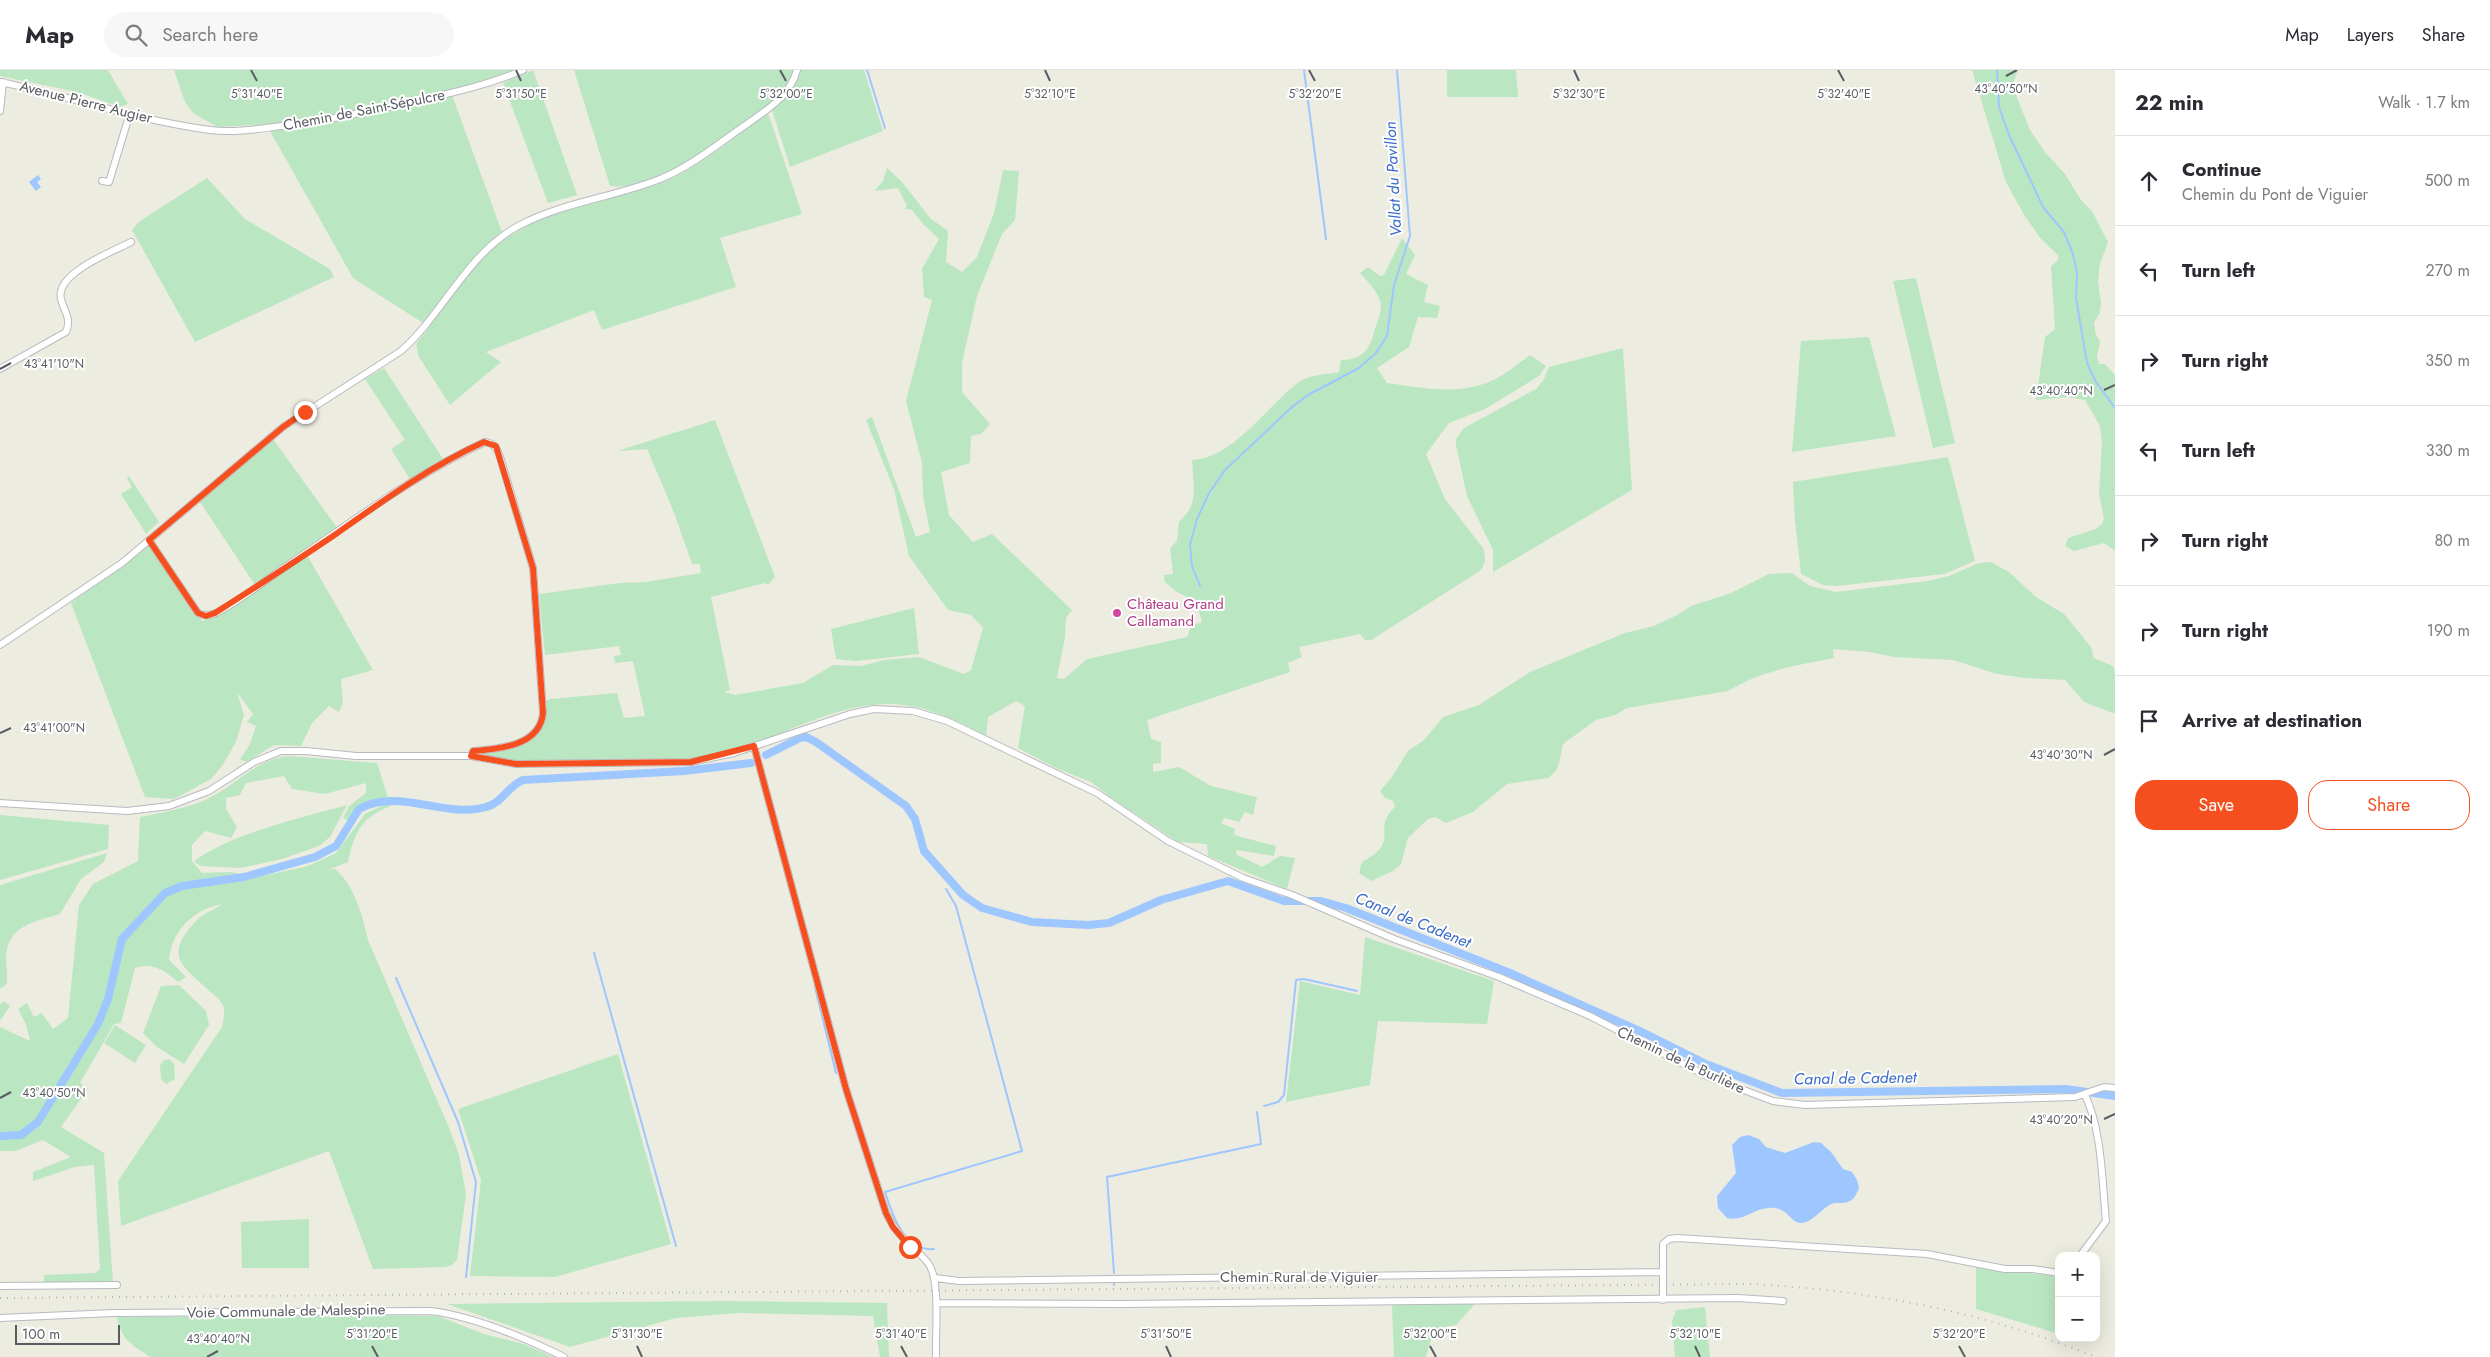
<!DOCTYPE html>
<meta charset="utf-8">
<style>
:root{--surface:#fff;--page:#f7f7f7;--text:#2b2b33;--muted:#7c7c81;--line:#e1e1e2;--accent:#f54f1f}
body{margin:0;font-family:Jost,sans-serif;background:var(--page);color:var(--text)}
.controls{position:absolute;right:15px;bottom:15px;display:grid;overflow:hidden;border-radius:10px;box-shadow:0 5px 20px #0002}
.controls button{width:45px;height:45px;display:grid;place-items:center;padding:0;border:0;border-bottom:1px solid var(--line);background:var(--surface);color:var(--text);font:25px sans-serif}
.scale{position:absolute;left:15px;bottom:12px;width:105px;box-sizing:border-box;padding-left:5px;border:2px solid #595c62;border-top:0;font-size:14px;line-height:18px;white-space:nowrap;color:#595c62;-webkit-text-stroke:4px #fff;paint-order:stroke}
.stop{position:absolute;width:15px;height:15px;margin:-11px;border:4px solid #f54f1f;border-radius:50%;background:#fff}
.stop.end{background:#f54f1f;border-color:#fff;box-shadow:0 1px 5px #0008}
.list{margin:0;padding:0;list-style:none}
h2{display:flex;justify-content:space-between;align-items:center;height:65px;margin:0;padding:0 20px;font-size:21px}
h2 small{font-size:16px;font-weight:400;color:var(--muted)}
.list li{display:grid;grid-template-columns:32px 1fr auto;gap:15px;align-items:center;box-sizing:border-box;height:90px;padding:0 20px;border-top:1px solid var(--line)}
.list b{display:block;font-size:19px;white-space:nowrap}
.list p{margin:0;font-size:16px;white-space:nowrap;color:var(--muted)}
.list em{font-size:16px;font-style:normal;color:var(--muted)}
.actions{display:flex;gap:10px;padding:15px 20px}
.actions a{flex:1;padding:11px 0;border:1px solid var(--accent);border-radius:20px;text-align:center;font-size:18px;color:var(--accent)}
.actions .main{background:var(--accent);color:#fff}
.icon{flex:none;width:28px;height:28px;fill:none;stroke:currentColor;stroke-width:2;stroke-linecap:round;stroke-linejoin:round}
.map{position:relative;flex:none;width:2115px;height:1287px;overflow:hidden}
header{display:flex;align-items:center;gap:30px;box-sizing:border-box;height:70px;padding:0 25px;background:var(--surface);border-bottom:1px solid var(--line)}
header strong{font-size:24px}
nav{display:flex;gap:28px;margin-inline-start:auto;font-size:18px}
.search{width:350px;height:45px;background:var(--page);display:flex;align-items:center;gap:12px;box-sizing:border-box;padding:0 18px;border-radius:28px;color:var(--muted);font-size:19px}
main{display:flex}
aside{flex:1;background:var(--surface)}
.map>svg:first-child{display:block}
.green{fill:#bae7c1}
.water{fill:#9ec6ff}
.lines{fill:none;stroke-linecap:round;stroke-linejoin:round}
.stream{stroke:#9ec6ff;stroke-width:2}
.canal{stroke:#9ec6ff;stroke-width:8}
.minor-casing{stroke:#b8bac0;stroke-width:8}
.minor{stroke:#fff;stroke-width:6}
.rail{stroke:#b4b5b5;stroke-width:2;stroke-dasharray:1 6;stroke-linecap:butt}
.route{stroke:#f54f1f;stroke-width:6}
.ticks{fill:none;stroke:#595c62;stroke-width:2}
.hotel-dot{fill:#d1479c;stroke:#fff;stroke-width:2}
.labels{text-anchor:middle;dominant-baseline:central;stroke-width:4;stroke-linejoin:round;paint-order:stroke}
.street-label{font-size:15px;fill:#595c62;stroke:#fff}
.hotel-label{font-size:15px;fill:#b23c85;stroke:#fff;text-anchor:start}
.water-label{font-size:16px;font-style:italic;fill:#396aca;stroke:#fff}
.ticks-label{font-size:12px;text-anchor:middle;fill:#595c62;stroke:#fff;stroke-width:4;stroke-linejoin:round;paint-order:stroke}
</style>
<header>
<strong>Map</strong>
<div class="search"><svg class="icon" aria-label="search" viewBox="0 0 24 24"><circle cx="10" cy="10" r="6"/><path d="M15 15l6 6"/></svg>Search here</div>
<nav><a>Map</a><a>Layers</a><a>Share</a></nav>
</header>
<main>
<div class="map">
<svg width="2115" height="1287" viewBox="0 0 2115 1287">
<rect width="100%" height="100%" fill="#edece0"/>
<path class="green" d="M 0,0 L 108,0 L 128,34 L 120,37 L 77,22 L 0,6 Z
M 174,0 L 516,0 L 467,16 L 347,43 L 270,54 L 218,57 L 194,44 L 185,32 Z
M 533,0 L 577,125 L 548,133 L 503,13 Z
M 574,0 L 794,0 L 787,16 L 778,27 C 738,56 661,122 610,116 Z
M 800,0 L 864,0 L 883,61 L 790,97 L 772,40 C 787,28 794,18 800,0 Z
M 1447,0 L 1516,0 L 1518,27 L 1447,27 Z
M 1972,0 L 2018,0 L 2014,11 L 2015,23 L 2030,60 L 2045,82 L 2065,104 L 2081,130 L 2092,141 L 2108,172 L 2100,194 L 2098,211 L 2101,233 L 2100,242 L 2094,253 L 2096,265 L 2100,271 L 2097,287 L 2099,294 L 2105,294 L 2115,305 L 2115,481 L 2104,473 L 2074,481 L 2065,476 L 2068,468 L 2096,459 L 2102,454 L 2104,448 L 2099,424 L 2102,372 L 2100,356 L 2085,330 L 2067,327 L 2036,330 L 2045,267 L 2055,259 L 2051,196 L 2058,190 L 2058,185 L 2041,169 L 2024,145 L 2006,112 Z
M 452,25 L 502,162 L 484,177 L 423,253 L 353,208 L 270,61 L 327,53 Z
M 768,43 L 802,144 L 720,168 L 736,217 L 602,260 L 594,240 L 486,282 L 501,292 L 450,335 L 419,287 L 416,274 C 442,243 464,203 495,177 C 543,137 607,133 664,112 C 697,99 738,64 768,43 Z
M 887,98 L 902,112 L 931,149 L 948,161 L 946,192 L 962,202 L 977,187 L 994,143 L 1003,100 L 1019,101 L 1015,150 L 1002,164 L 977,226 L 962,293 L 962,322 L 990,354 L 981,364 L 971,366 L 970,393 L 941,402 L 949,445 L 973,472 L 992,464 L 1072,540 L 1066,548 L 1065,567 L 1057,608 L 1064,609 L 1087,589 L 1187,567 L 1192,554 L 1202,553 L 1197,532 L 1175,521 L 1165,512 L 1164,505 L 1173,504 L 1170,478 L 1177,471 L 1179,452 C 1200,433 1193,415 1192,390 C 1235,388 1268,333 1302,310 C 1311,305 1328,304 1339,302 L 1341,290 C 1365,290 1371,277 1376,255 C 1378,250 1381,242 1381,236 C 1381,224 1367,211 1360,203 L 1368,197 L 1380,206 L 1384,205 L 1402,168 L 1415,185 L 1406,204 L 1428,215 L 1424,232 L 1440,236 L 1437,248 L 1418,247 L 1409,277 L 1377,298 L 1387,313 C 1417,317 1450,324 1480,315 C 1499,310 1515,296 1530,285 L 1546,296 L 1539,306 L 1485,339 L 1449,353 L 1426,384 L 1445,429 L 1483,478 C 1486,488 1486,493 1480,501 L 1371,570 L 1365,570 L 1360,564 L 1299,577 L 1302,587 L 1288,593 L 1290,602 L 1147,650 L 1151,669 L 1161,672 L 1161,693 L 1153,694 L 1153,702 L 1179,697 L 1211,716 L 1257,727 L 1253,745 L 1245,742 L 1239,752 L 1225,748 L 1221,753 L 1235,759 L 1234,765 L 1276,776 L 1274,786 L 1237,780 L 1236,784 L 1262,797 L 1280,786 L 1295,788 L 1287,819 L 1208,786 L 1207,774 L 1178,772 L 1109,726 L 1091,712 L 1058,699 L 1018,678 L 1025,636 L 1016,631 L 988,647 L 986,665 C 955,650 927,636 893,634 C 844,632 796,659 751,674 C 732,680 711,685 691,688 C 673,690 653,688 634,689 C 588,690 524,700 479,684 C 515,676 548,678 545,631 L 550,629 L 617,623 L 624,648 L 645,646 L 633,591 L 615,593 L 614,586 L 621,585 L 619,576 L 545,585 L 539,524 L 620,513 L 646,512 L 701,503 L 700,494 L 692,494 L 673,440 L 647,379 L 617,381 L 715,350 L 775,507 L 768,515 L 765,513 L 711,527 L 730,620 L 724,622 L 735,625 L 803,613 L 833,595 L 861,596 L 884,590 L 919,587 L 964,604 L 971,600 L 983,558 L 971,545 L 948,540 L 909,486 L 894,419 L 866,350 L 872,347 L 916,467 L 930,462 L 923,426 L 922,393 L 906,331 L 932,230 L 924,227 L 922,199 L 939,169 L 923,154 L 912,140 L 905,139 L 907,136 L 898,118 L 874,121 L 883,111 Z
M 207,108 L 245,149 L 330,199 L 334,207 L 195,272 L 132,160 L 140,151 Z
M 1916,208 L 1955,373 L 1933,378 L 1893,211 Z
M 1869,267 L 1896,366 L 1792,382 L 1801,271 Z
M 1623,278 L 1632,420 L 1493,502 L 1493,480 L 1467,426 L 1456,375 L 1456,369 L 1464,358 L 1536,319 L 1543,311 L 1549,297 Z
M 384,298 L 443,389 L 410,409 L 391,379 L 405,370 L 365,309 Z
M 273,369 L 338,459 L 255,515 L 200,432 Z
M 1948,387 L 1975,491 L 1944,504 L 1837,516 L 1823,515 L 1801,504 L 1795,450 L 1793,412 Z
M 129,406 L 159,452 L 146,464 L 121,424 L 132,417 L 127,408 Z
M 146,476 L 151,478 L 202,551 L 216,545 L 307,485 L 373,600 L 341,609 L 343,633 L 339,642 L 329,636 L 312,653 L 301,676 L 274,675 L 246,692 L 240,689 L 250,674 L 256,656 L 247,652 L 253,644 L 237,622 L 244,645 L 236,672 L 222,696 L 211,709 L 174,729 L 145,727 L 71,533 Z
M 1991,492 L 2009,502 L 2036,527 L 2064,544 L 2091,577 L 2094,588 L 2113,596 L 2115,600 L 2115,644 L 2084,632 L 2065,610 L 2025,608 L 1997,604 L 1953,590 L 1894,587 L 1870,582 L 1833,579 L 1834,588 C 1797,595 1760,601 1728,621 L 1627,638 L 1615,645 L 1596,650 L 1563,674 L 1559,693 L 1556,701 L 1548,708 L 1507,714 L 1473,742 L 1446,753 L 1435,747 L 1428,749 L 1408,768 L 1401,794 L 1393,801 L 1371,811 L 1359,803 L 1362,792 C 1368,788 1377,784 1381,777 C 1390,764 1376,754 1395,737 L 1393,731 L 1385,728 L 1380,721 L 1392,707 L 1408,681 L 1424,670 L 1443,647 L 1479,635 L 1530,602 L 1625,563 L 1654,556 L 1677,545 L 1691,536 L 1731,523 L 1769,504 L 1792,503 L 1810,516 L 1836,522 L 1927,511 L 1949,506 L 1979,493 Z
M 914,538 L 919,584 L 856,591 L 836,589 L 831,559 Z
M 289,686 L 377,693 L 388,728 C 370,729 358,736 347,750 L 343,748 L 349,736 L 366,723 L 366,713 L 325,724 L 292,719 L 284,706 L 246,713 L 240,725 L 226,728 L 226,739 L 237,757 L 231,768 L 205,761 L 192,775 L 192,791 L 202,803 L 232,802 L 253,808 L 308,796 L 336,783 L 365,744 L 388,733 L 391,736 C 360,748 355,762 348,792 L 328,800 L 335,799 C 354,814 363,847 368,870 L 450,1060 L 459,1085 L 466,1124 L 457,1190 L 452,1195 L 445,1197 L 373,1199 L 329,1081 L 121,1156 L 118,1111 L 222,957 C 223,952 225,943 224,938 C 222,931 217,928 212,923 C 183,896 162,887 196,851 C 203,843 214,840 222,834 C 193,840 172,860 169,890 L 186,907 L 178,912 C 164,900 153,892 135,898 L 121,953 L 114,954 L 80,1013 L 88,1019 L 61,1057 L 104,1083 L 113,1213 L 44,1214 L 44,1205 L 95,1203 L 100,1199 L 94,1095 L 75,1097 L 33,1111 L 33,1102 L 71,1087 L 43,1070 L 16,1081 L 0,1081 L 0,957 L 30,971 L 26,954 L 18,939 L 27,933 L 34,947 L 42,943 L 53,959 L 68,948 L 79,835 L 93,814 L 138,791 L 140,747 C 162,742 186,739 207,729 C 236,716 255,689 289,686 Z
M 347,735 L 330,767 L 319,776 L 282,789 L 241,798 L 200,796 L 194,791 C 234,763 300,748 347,735 Z
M 0,745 L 109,755 L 108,779 L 0,810 Z
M 107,783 L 104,792 L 81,809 L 60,844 C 33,852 6,856 6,890 C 6,898 8,905 7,914 L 0,919 L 0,815 Z
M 1365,867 L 1494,911 L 1487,954 L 1378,951 L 1370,1015 L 1286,1032 L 1300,911 L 1360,925 Z
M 179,915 L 206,941 L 209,955 L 184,994 L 157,977 L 143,963 L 161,916 Z
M 4,931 L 10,936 L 0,951 L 0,935 Z
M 115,955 L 146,975 L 135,993 L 104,973 Z
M 618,984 L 671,1174 L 555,1207 L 470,1206 L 481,1110 L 458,1039 Z
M 170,989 L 174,994 L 175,1009 L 166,1014 L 161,1009 L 160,995 L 164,990 Z
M 309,1149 L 309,1198 L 242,1198 L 241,1152 Z
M 1976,1196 L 2059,1207 L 2059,1264 L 1976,1239 Z
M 724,1231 L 887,1233 L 889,1287 L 880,1287 L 873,1246 L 739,1243 L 676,1248 L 570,1277 L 447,1234 Z
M 1392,1234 L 1475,1234 L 1456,1255 L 1434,1259 L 1426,1287 L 1394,1287 Z
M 1705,1237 L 1710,1287 L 1675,1287 L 1672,1251 L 1676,1240 Z
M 368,1245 L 438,1246 L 484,1264 L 524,1274 L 553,1287 L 150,1287 C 131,1274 122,1271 117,1247 Z"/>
<path class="water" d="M 38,105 L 41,109 L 37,112 L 41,117 L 36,121 L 29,112 Z
M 1748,1065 L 1759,1069 L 1766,1077 L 1785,1083 L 1814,1072 L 1821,1073 L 1831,1082 L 1843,1099 L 1852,1102 L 1857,1110 L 1859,1118 C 1857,1123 1855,1128 1850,1131 C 1844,1134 1837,1132 1831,1134 C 1821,1139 1813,1152 1802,1153 C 1789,1153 1789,1136 1768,1138 C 1753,1139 1743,1152 1727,1148 L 1718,1138 L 1717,1126 L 1736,1103 L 1732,1075 L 1740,1067 Z"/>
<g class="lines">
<path class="stream" d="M 867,0 L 885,58
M 1304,0 L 1326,169
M 1997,0 L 1999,37 L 2009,65 L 2043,137 L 2064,162 L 2073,184 L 2077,202 L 2076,228 L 2087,293 L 2096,312 L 2115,338
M 1200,516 L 1192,496 L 1190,475 L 1197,449 L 1209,423 L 1225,400 L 1292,337 L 1308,325 L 1359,298 L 1376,283 L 1387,266 L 1394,215 L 1410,166 L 1397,0
M 594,883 L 676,1176
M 396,908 L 458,1052 L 476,1112 L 466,1207
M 815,917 L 836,1003
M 1264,1036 L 1278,1032 L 1284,1025 L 1296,910 L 1304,909 L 1357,921
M 934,1179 C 904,1182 892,1144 885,1122 L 1022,1081 L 956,836 L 946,819
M 1114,1203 L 1107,1107 L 1261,1074 L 1257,1042
M 1114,1215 L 1114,1214"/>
<path class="canal" d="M 766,685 L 800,668 L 806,667 L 816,672 L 906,736 L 915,749 L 924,781 L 963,825 L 982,838 L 1032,852 L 1088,855 L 1109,853 L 1161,830 L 1228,811 L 1284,831 L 1321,831 L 1346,838 L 1510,903 L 1644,963 L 1706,994 L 1782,1023 L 2066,1019 L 2115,1026
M 0,1066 L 21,1065 L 38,1052 L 98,954 L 108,929 L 122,869 L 165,823 L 182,816 L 244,807 L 315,787 L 336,776 L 359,739 C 400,717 444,749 486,737 C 502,733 508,716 523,710 L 684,701 L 751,693"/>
<g class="minor-casing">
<path id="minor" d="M 0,12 C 70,26 139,51 210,60 C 233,63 258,59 281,56 C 326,51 370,41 415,31 C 452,23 488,15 523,0
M 0,41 L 3,12
M 102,111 L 109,112 L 130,43
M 0,299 L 66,262 C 72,248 64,242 61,229 C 55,203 112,182 131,172
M 149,470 L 198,543 C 204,546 209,546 216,543 C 240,531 263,512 285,497 C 351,453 413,405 485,372 C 494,373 497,378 500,387 L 533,498 L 543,643 C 540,676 499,679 473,681 L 471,686
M 0,575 L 122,493 L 283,357 L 401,281 C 444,243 467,183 520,155 C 564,132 615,127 660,109 C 692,96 719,73 747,54 C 768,39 790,26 797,0
M 754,676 L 846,1019 L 886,1143 C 899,1170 912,1173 928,1193 C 941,1210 935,1263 936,1287
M 0,733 L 127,741 L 169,736 L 209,721 L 254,692 L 281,681 L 306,681 L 356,686 L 471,686 L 516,694 L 691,692 L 734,683 L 850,644 L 874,639 L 913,641 L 947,651 L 1097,723 L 1168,771 L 1243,808 L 1292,825 L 1394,869 L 1499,907 L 1590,946 L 1709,1007 L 1773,1031 L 1805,1035 L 2075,1027 L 2104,1017 L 2115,1018
M 2080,1186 L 2106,1151 C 2102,1111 2102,1060 2085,1025
M 935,1208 L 959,1211 L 1663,1202
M 0,1216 L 117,1215
M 1663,1230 L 1663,1174 L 1669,1169 L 1677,1168 L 1927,1184 L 2005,1199 L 2033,1199 L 2059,1203
M 937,1233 L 1121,1234 L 1738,1228 L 1783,1231
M 0,1248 L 113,1243 L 431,1241 C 476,1247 523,1267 564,1287"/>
</g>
<use href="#minor" class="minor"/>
<path class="rail" d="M 0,1228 L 1750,1214 C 1869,1220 1985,1242 2096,1287"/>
</g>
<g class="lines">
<path class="route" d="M 305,342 L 283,357 L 149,470 L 198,543 L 206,546 L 215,543 C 256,517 296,491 336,464 C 384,430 431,396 484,372 L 496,376 L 533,498 L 543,643 C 540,676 499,679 473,681 L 471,686 L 516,694 L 691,692 L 754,676 L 846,1019 L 886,1143 L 893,1157 L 910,1177"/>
</g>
<path class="ticks" d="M 251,0 L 257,11M 516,0 L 521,11M 780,0 L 786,11M 1045,0 L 1050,11M 1309,0 L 1315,11M 1574,0 L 1579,11M 1838,0 L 1844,11M 2006,6 L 2017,0M 0,299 L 11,293M 2104,320 L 2115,315M 0,663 L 11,658M 2104,685 L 2115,679M 0,1028 L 11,1022M 2104,1049 L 2115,1044M 372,1276 L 378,1287M 637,1276 L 642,1287M 901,1276 L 907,1287M 1166,1276 L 1171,1287M 1430,1276 L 1436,1287M 1695,1276 L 1700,1287M 1959,1276 L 1965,1287M 207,1287 L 218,1281"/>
<circle class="hotel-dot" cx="1117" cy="543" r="5"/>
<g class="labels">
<g class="street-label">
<text transform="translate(86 32) rotate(14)">Avenue Pierre Augier</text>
<text transform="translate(364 40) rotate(-11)">Chemin de Saint-Sépulcre</text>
<text transform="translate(1681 990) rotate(25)">Chemin de la Burlière</text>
<text x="1299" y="1207">Chemin Rural de Viguier</text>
<text transform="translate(286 1241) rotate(-1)">Voie Communale de Malespine</text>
</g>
<g class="hotel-label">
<text x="1127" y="534">Château Grand<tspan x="1127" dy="17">Callamand</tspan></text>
</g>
<g class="water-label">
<text transform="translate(1393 109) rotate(-93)">Vallat du Pavillon</text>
<text transform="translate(1413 850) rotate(22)">Canal de Cadenet</text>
<text transform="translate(1855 1008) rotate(-1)">Canal de Cadenet</text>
</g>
</g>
<g class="ticks-label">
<text x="2006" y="23">43°40'50"N</text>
<text x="257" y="28">5°31'40"E</text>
<text x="521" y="28">5°31'50"E</text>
<text x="786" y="28">5°32'00"E</text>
<text x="1050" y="28">5°32'10"E</text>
<text x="1315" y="28">5°32'20"E</text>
<text x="1579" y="28">5°32'30"E</text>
<text x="1844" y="28">5°32'40"E</text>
<text x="54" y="298">43°41'10"N</text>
<text x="2061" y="325">43°40'40"N</text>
<text x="54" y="662">43°41'00"N</text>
<text x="2061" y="689">43°40'30"N</text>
<text x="54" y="1027">43°40'50"N</text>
<text x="2061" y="1054">43°40'20"N</text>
<text x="372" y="1268">5°31'20"E</text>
<text x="637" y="1268">5°31'30"E</text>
<text x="901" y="1268">5°31'40"E</text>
<text x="1166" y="1268">5°31'50"E</text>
<text x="1430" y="1268">5°32'00"E</text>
<text x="1695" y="1268">5°32'10"E</text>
<text x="1959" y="1268">5°32'20"E</text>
<text x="218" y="1273">43°40'40"N</text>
</g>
</svg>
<div class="controls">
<button>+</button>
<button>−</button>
</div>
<div class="scale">100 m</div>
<div class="stop" style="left:910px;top:1177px"></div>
<div class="stop end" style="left:305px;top:342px"></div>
</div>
<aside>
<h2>22 min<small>Walk · 1.7 km</small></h2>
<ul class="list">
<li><svg class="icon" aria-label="ahead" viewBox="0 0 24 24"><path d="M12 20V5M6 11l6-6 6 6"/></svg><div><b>Continue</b><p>Chemin du Pont de Viguier</p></div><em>500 m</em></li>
<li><svg class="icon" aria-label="left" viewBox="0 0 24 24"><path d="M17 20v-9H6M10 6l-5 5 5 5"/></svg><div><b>Turn left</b></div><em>270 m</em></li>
<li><svg class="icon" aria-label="right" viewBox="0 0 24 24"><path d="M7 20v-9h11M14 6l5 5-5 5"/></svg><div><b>Turn right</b></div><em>350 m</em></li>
<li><svg class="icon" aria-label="left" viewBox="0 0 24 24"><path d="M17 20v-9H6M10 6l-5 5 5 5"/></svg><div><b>Turn left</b></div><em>330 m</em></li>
<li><svg class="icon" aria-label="right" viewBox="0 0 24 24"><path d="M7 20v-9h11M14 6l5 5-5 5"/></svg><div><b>Turn right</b></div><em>80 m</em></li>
<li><svg class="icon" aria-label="right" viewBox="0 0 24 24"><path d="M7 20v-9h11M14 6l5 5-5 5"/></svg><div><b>Turn right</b></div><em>190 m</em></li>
<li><svg class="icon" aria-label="arrive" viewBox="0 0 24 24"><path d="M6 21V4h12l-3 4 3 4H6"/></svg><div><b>Arrive at destination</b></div></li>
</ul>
<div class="actions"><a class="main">Save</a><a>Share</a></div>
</aside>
</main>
